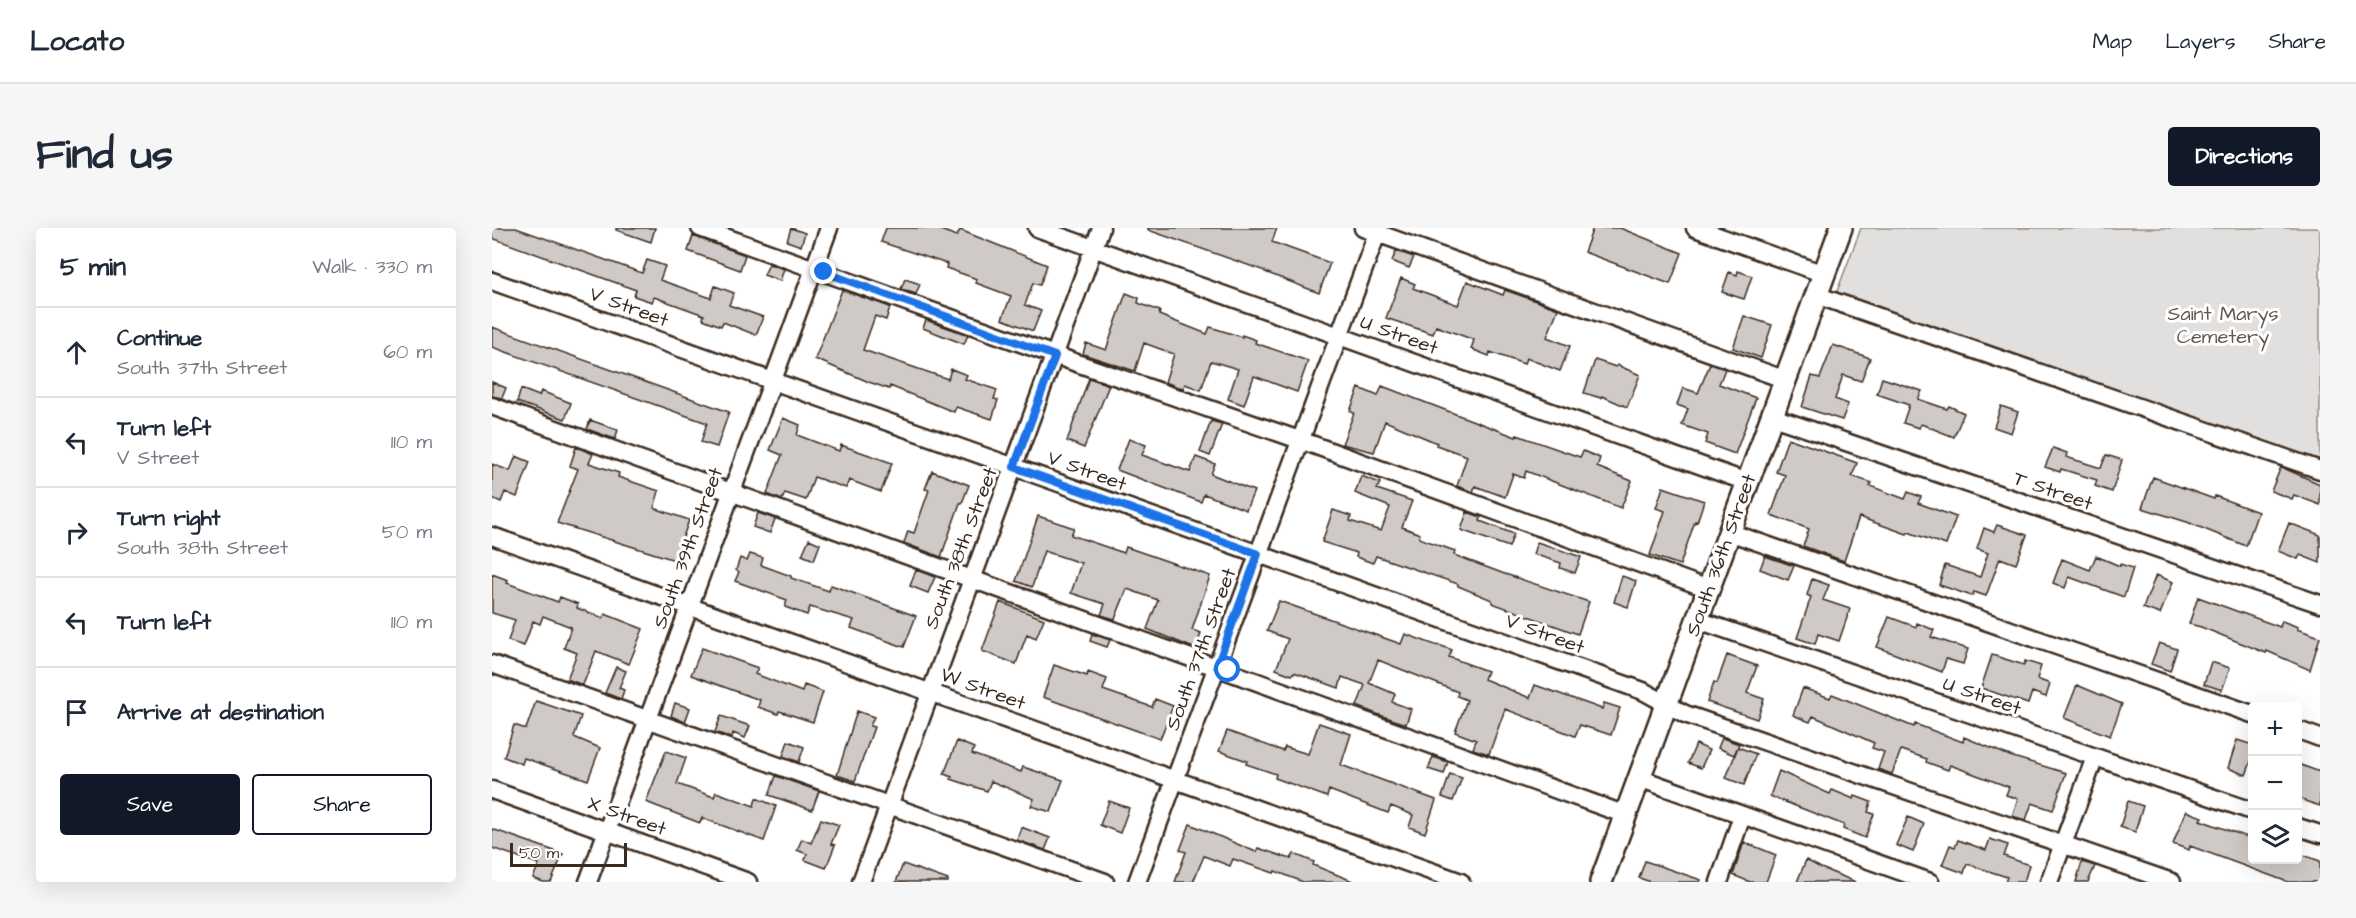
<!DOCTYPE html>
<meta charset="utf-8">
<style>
:root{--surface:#fff;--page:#f6f6f7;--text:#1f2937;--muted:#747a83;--line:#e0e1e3;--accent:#111827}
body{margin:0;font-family:"Architects Daughter",sans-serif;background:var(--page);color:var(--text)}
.controls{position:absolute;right:18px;bottom:18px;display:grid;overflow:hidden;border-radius:6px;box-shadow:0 6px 24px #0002}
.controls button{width:54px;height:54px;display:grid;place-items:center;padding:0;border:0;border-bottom:2px solid var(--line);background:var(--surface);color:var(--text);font:30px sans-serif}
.scale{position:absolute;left:18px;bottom:15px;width:117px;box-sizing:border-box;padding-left:6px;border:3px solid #3b2a1e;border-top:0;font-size:16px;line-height:21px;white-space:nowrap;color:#3b2a1e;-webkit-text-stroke:4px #fff;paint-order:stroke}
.stop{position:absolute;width:18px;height:18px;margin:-14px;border:4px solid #1a73e8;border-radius:50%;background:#fff}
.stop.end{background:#1a73e8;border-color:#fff;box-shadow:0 2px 6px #0008}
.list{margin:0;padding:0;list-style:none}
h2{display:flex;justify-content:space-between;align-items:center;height:78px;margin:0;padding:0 24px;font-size:26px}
h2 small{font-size:20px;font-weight:400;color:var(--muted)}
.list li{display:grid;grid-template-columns:39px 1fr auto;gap:18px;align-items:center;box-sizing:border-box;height:90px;padding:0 24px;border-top:2px solid var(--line)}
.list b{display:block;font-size:22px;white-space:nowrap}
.list p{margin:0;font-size:20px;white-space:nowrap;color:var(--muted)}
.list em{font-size:20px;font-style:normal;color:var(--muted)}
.actions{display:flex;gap:12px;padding:18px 24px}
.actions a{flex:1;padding:14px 0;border:2px solid var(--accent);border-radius:6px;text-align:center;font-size:21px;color:var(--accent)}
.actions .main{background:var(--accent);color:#fff}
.icon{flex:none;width:33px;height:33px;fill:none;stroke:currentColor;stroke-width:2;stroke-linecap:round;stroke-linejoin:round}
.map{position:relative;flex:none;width:1828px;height:654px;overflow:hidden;border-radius:6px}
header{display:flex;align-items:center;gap:36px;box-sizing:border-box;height:84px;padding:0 30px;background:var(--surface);border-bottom:2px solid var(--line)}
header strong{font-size:28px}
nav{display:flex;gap:33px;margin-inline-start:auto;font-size:21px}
.intro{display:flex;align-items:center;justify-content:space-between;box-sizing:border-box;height:144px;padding:0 36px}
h1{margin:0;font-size:42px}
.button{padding:15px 27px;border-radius:6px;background:var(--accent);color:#fff;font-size:21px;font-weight:700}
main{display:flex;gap:36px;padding:0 36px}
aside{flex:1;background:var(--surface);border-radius:6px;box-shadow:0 6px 24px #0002}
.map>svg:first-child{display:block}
.green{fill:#e2e0de;stroke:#8e857e;stroke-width:1.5}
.building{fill:#cfcac7;stroke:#3b2a1e;stroke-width:1.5}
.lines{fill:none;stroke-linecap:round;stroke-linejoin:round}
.minor-casing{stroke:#3b2a1e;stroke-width:21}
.major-casing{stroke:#3b2a1e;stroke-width:26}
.minor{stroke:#fff;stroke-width:16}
.major{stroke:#fff;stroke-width:21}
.route{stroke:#1a73e8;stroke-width:8}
.labels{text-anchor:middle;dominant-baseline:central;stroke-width:6;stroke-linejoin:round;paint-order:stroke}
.street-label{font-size:20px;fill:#3b2a1e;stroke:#fff}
.park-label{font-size:20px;fill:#65584e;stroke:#fff}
</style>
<header>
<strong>Locato</strong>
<nav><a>Map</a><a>Layers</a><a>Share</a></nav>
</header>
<div class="intro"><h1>Find us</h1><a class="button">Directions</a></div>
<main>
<aside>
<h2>5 min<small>Walk · 330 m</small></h2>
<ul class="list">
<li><svg class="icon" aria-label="ahead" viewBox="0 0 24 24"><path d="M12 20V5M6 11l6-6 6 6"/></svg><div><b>Continue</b><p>South 37th Street</p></div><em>60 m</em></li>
<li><svg class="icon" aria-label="left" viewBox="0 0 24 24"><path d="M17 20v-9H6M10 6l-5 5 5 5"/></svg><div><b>Turn left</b><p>V Street</p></div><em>110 m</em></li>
<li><svg class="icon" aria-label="right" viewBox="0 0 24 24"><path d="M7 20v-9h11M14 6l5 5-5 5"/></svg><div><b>Turn right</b><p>South 38th Street</p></div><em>50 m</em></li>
<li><svg class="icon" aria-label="left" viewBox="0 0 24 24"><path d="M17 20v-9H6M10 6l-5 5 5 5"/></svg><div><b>Turn left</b></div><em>110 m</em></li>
<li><svg class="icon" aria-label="arrive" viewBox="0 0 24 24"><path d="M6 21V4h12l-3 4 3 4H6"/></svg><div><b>Arrive at destination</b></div></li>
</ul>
<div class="actions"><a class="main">Save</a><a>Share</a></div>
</aside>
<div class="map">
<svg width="1828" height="654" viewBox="0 0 1828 654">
<rect width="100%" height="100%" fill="#fff"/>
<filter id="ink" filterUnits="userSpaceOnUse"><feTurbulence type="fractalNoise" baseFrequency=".0167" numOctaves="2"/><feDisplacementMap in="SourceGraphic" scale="12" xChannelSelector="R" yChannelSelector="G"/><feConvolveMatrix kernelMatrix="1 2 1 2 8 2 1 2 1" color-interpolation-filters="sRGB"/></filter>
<g filter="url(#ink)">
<path class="green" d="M 1369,0 L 1828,0 L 1828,234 L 1344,66 Z"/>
<path class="building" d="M 0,0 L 24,0 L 150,45 L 155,32 L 173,38 L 168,52 L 219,70 L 223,58 L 242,65 L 237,77 L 271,89 L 264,107 L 231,94 L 229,98 L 211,91 L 212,87 L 162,69 L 160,74 L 142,68 L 144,62 L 0,10 Z
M 124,0 L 163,0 L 159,14 L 124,2 Z
M 299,0 L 313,5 L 309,18 L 295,13 Z
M 394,0 L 443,0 L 465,8 L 468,2 L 555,37 L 548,57 L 541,55 L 533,77 L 549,83 L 541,103 L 510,91 L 519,68 L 484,55 L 485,51 L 454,40 L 455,36 L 389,14 Z
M 656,0 L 785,0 L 780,14 L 838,35 L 827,65 L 773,44 L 773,43 L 656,2 Z
M 1101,0 L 1128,0 L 1190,25 L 1178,56 L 1092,24 Z
M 201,8 L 253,27 L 248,42 L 196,23 Z
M 904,23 L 922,29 L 917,40 L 900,33 Z
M 277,36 L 292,41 L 288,53 L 272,47 Z
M 1246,43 L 1260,48 L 1252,71 L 1230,64 L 1237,44 L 1245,47 Z
M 909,50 L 923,56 L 921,60 L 966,77 L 975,53 L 1011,67 L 1013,62 L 1066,81 L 1055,109 L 1078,118 L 1068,143 L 1034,130 L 1032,136 L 998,124 L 997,128 L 979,121 L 982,112 L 944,98 L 941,106 L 894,90 Z
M 413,51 L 428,56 L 424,66 L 409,61 Z
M 350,62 L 398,79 L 394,92 L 383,88 L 371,122 L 456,151 L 459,141 L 475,147 L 473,151 L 505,162 L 502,171 L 506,172 L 500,191 L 464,179 L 462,184 L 398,158 L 397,161 L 377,154 L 323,131 Z
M 634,65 L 647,70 L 646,75 L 668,83 L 667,87 L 715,106 L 718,99 L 750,109 L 750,107 L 764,112 L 763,115 L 816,133 L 805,164 L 762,148 L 752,177 L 736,171 L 746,141 L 719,133 L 709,162 L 693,156 L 691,161 L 673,154 L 682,126 L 652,115 L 643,143 L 591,126 L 594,115 L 614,122 Z
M 1252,88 L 1280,97 L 1269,130 L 1241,120 Z
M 434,92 L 476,107 L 472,116 L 431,100 Z
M 0,99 L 237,184 L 225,219 L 209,214 L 215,195 L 0,119 Z
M 1341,117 L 1378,130 L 1369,153 L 1351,147 L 1343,171 L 1356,176 L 1350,192 L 1310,179 L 1320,148 L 1328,150 Z
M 1103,132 L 1124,139 L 1125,137 L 1148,147 L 1135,179 L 1110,168 L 1109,170 L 1092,165 Z
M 1218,136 L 1233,141 L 1227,156 L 1264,170 L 1243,226 L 1213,215 L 1216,206 L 1190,197 L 1196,181 L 1185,177 L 1191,160 L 1206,165 Z
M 597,150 L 617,157 L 592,220 L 575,213 Z
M 1390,150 L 1430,163 L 1426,171 L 1455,181 L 1457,178 L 1472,185 L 1462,209 L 1429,196 L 1427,200 L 1411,195 L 1417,177 L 1385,166 Z
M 0,154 L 14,160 L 10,170 L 0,168 Z
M 890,158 L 1024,209 L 1025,207 L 1088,229 L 1091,223 L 1108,230 L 1105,239 L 1140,253 L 1129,280 L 1034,243 L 1032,250 L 1021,246 L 1013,269 L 983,258 L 981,264 L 965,258 L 975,228 L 944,217 L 945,215 L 893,193 L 882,224 L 850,216 L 862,185 L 858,183 L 867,160 L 886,168 Z
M 29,161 L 47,168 L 49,163 L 79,175 L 73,191 L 25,174 Z
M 1509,178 L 1526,184 L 1519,205 L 1502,199 Z
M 291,190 L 308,197 L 305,207 L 347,223 L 349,217 L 400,235 L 389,264 L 357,252 L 354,260 L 322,249 L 314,272 L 293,265 L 290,272 L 275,266 L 290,227 L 278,222 Z
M 98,192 L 126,202 L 123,211 L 95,201 Z
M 719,193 L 730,196 L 718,228 L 708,224 Z
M 1296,210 L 1365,235 L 1360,248 L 1380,255 L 1378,258 L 1413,271 L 1416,264 L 1429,269 L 1426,275 L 1464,289 L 1454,317 L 1416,304 L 1415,306 L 1367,289 L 1352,333 L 1311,318 L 1317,301 L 1279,287 L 1293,247 L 1284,244 Z
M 637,211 L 654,217 L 650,227 L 698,244 L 704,229 L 723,236 L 719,246 L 762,263 L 754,282 L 712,266 L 709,274 L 625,242 Z
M 84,219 L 101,226 L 97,235 L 127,245 L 126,249 L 167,263 L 162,280 L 197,292 L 183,332 L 65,295 L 86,241 L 78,238 Z
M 1561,220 L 1575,225 L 1574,229 L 1609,240 L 1614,227 L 1630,232 L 1620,264 L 1603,258 L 1605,252 L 1569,241 L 1568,244 L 1553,239 Z
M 24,228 L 38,234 L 25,269 L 13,264 L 9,274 L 0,270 L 0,236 L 18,243 Z
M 1789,239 L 1828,256 L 1828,277 L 1802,267 L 1800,271 L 1779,263 Z
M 440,243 L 477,257 L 470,275 L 468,275 L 449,329 L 412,315 L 416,303 L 422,305 L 437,262 L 433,261 Z
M 869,248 L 888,255 L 885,261 L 920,273 L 910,299 L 928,306 L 927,310 L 963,323 L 962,327 L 1010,345 L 1097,374 L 1086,406 L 1000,375 L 1000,372 L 966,358 L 966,356 L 884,328 L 881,335 L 864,329 L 865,325 L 830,314 L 841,282 L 859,288 L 858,293 L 889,303 L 898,279 L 863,265 Z
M 1661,249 L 1722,271 L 1723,268 L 1766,284 L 1754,318 L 1695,294 L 1650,280 Z
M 1171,259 L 1212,273 L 1205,294 L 1203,293 L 1188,337 L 1158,327 L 1173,283 L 1164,280 Z
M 975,284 L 989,289 L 988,293 L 1022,306 L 1017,319 L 969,302 Z
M 266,285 L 283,291 L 278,305 L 261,299 Z
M 546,288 L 582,300 L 579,307 L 632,325 L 634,319 L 718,348 L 700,402 L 709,405 L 704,421 L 655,401 L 666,372 L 635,361 L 623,391 L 609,387 L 613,376 L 579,365 L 589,335 L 552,323 L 540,359 L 524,353 Z
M 1797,295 L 1828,307 L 1828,335 L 1808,327 L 1806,331 L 1786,323 Z
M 1505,297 L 1535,307 L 1524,336 L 1508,330 L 1494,368 L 1482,364 L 1480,368 L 1447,357 L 1453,337 L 1488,349 L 1496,325 L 1485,321 L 1492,300 L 1502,304 Z
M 317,311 L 328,316 L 322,332 L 310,327 Z
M 1045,314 L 1089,329 L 1083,345 L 1068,340 L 1069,335 L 1041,326 Z
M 258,326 L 271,330 L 269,337 L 299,348 L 299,350 L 337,363 L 339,357 L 424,388 L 412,419 L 359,400 L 362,392 L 318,379 L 315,387 L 293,379 L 295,372 L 243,353 L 247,344 L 244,342 L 248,330 L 255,333 Z
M 1273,328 L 1302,338 L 1296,352 L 1268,341 Z
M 1604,328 L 1628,338 L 1628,336 L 1641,340 L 1632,369 L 1577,349 L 1573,360 L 1561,355 L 1570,331 L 1598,342 Z
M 424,342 L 443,349 L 436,365 L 418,358 Z
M 0,346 L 16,352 L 15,355 L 66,374 L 68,369 L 86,376 L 85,380 L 111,390 L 113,386 L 151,401 L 137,436 L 104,423 L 91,457 L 75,451 L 85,425 L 72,420 L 79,399 L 51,388 L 48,396 L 41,393 L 32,418 L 16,413 L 23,392 L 0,385 Z
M 1664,347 L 1681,354 L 1668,386 L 1651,380 Z
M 1130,348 L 1144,353 L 1136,379 L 1122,374 Z
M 1320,351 L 1337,357 L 1331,372 L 1358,381 L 1347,413 L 1326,406 L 1323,416 L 1305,410 L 1319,369 L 1315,367 Z
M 1706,369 L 1788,399 L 1790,393 L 1806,399 L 1805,401 L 1828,409 L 1818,442 L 1775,423 L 1774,425 L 1709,399 L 1697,396 Z
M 787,373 L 909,416 L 913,406 L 946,418 L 947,417 L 960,422 L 957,429 L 995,443 L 992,451 L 1038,470 L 1043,457 L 1110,481 L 1112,475 L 1128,480 L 1119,507 L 1088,497 L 1083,508 L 1013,481 L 997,526 L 981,521 L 984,512 L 963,504 L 975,472 L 965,468 L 966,464 L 886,432 L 877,455 L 903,466 L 900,474 L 919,481 L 914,496 L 882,485 L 865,478 L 873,457 L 850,449 L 847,460 L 802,444 L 800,447 L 784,441 L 796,411 L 775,403 Z
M 508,374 L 552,391 L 544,410 L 535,406 L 524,436 L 490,423 Z
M 1397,389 L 1424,399 L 1425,395 L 1442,402 L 1439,409 L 1476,421 L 1471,436 L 1454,431 L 1450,444 L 1385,419 Z
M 600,406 L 618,412 L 615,419 L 598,413 Z
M 1667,415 L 1685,421 L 1678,443 L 1659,436 Z
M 210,420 L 266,440 L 263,446 L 310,464 L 312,457 L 331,464 L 321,494 L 287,483 L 286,486 L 266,479 L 268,472 L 199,447 Z
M 1235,427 L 1265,438 L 1255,465 L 1272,471 L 1265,491 L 1215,474 L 1222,454 L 1225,455 Z
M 1500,427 L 1532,437 L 1533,433 L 1549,438 L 1545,451 L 1558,456 L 1554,469 L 1540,464 L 1536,476 L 1489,460 Z
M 1719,434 L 1738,440 L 1730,462 L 1712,456 Z
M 562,437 L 595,448 L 596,444 L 615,451 L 611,462 L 660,479 L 663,471 L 681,478 L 668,511 L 551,469 Z
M 124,439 L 134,443 L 127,460 L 132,462 L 129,471 L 113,465 Z
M 1585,457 L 1630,476 L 1618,508 L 1572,490 Z
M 1311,460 L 1338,470 L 1340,466 L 1422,499 L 1423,496 L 1471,514 L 1472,509 L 1518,528 L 1574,545 L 1561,582 L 1540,575 L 1534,592 L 1520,588 L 1526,571 L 1514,567 L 1517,559 L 1458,537 L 1456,542 L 1434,534 L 1435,531 L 1409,522 L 1400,546 L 1386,541 L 1392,524 L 1380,520 L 1382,515 L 1321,488 L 1318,494 L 1301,487 Z
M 44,473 L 89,488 L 82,509 L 108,520 L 96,552 L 32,530 L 30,536 L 12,529 L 22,497 L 34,501 Z
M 183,475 L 198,480 L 193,494 L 179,488 Z
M 365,483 L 382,489 L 378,498 L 382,499 L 363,553 L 345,547 Z
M 229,488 L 258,498 L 253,510 L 241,505 L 240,510 L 223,504 Z
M 827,495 L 859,506 L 849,537 L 944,572 L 933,605 L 917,599 L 921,587 L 899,578 L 896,585 L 837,562 L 835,569 L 783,550 L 784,546 L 754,536 L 755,533 L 727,523 L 735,503 L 791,523 L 793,519 L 816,526 Z
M 1230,510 L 1247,516 L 1242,527 L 1226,520 Z
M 1745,512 L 1761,517 L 1761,528 L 1754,547 L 1736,540 Z
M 296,513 L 312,519 L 307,534 L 291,528 Z
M 465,513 L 482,520 L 480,526 L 529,544 L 531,539 L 571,552 L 559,584 L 539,578 L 542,571 L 499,553 L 495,563 L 459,551 L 460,549 L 452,546 Z
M 1204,516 L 1217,522 L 1209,540 L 1196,535 Z
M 1246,519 L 1264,526 L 1252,557 L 1234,550 Z
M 174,523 L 194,530 L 185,556 L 222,569 L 224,564 L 262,578 L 264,570 L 284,578 L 272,613 L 210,590 L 208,595 L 154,574 Z
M 941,529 L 956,534 L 952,546 L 936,541 Z
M 1806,536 L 1828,544 L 1828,578 L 1806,571 Z
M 1287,543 L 1338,566 L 1340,562 L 1362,571 L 1363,568 L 1379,574 L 1376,584 L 1382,586 L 1373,610 L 1351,601 L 1352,597 L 1278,568 Z
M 958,546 L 970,550 L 961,573 L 950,569 Z
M 284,548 L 327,563 L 320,582 L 277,567 Z
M 617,573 L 637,580 L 628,605 L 608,597 Z
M 1636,573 L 1651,578 L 1643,604 L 1628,599 Z
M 1694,583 L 1710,589 L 1708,592 L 1761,611 L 1761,632 L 1806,632 L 1806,625 L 1828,633 L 1828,654 L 1796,654 L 1698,618 L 1697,622 L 1681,616 Z
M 1416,589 L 1432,596 L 1421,624 L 1404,617 Z
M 329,591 L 347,597 L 339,616 L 343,617 L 334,640 L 313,632 L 315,626 L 305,622 L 310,611 L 319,615 Z
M 698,596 L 764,624 L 766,620 L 799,631 L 802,626 L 822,634 L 821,637 L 863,654 L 811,654 L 783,643 L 782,645 L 741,631 L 738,638 L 712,628 L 701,654 L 683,654 L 694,624 L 688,622 Z
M 529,599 L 558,610 L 553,622 L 525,612 Z
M 0,601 L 71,626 L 59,654 L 51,654 L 41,650 L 47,636 L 0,620 Z
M 1498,611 L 1516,617 L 1512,628 L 1537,637 L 1532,654 L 1513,654 L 1515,649 L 1475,636 L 1472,645 L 1450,637 L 1458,617 L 1463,619 L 1466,612 L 1494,622 Z
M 1252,614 L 1284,627 L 1274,654 L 1258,654 L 1241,647 Z
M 1314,632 L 1329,640 L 1364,654 L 1305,654 Z
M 1153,633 L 1209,652 L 1208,654 L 1159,654 L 1147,650 Z
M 1590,634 L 1603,638 L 1596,654 L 1584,654 Z
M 411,636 L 456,652 L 456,654 L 404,654 Z"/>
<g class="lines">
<g class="minor-casing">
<path id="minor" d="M 208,0 L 579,133 L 819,216 L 1217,361
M 545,0 L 1255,254
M 871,0 L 1294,152
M 1203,0 L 1332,46
M 0,53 L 1151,463 L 1193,486 L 1680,654
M 1324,67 L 1828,242
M 0,178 L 1134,587
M 1281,189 L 1828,376
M 1237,304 L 1760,486
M 0,308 L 969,654
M 1206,392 L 1760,583
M 0,436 L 613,654
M 1806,502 L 1828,510
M 1147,550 L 1438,654
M 0,562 L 256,654
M 1806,599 L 1828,606
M 96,654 L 337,0
M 369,654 L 609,0
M 645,654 L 887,0
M 1227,654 L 1250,588
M 1557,654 L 1603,529"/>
</g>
<g class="major-casing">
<path id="major" d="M 1109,654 L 1349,0"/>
</g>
<use href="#minor" class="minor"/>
<use href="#major" class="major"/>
</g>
</g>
<g class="lines" filter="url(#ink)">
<path class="route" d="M 332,44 L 563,128 L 522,239 L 766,326 L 725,438 L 736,442"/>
</g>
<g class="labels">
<g class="street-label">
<text transform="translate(137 79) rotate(20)">V Street</text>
<text transform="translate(907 107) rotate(20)">U Street</text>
<text transform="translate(595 243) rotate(20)">V Street</text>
<text transform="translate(1561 263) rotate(19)">T Street</text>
<text transform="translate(196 320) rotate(-70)">South 39th Street</text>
<text transform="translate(469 320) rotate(-69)">South 38th Street</text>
<text transform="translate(1229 327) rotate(-70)">South 36th Street</text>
<text transform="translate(1053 406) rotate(20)">V Street</text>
<text transform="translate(709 421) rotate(-70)">South 37th Street</text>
<text transform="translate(491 461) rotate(20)">W Street</text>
<text transform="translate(1490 468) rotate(19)">U Street</text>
<text transform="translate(135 588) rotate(20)">X Street</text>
</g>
<g class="park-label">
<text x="1731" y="86">Saint Marys<tspan x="1731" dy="23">Cemetery</tspan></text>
</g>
</g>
</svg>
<div class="controls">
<button>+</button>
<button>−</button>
<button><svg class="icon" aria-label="layers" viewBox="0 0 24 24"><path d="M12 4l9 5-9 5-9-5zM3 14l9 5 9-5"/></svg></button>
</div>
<div class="scale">50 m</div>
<div class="stop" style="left:736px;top:442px"></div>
<div class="stop end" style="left:332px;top:44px"></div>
</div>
</main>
